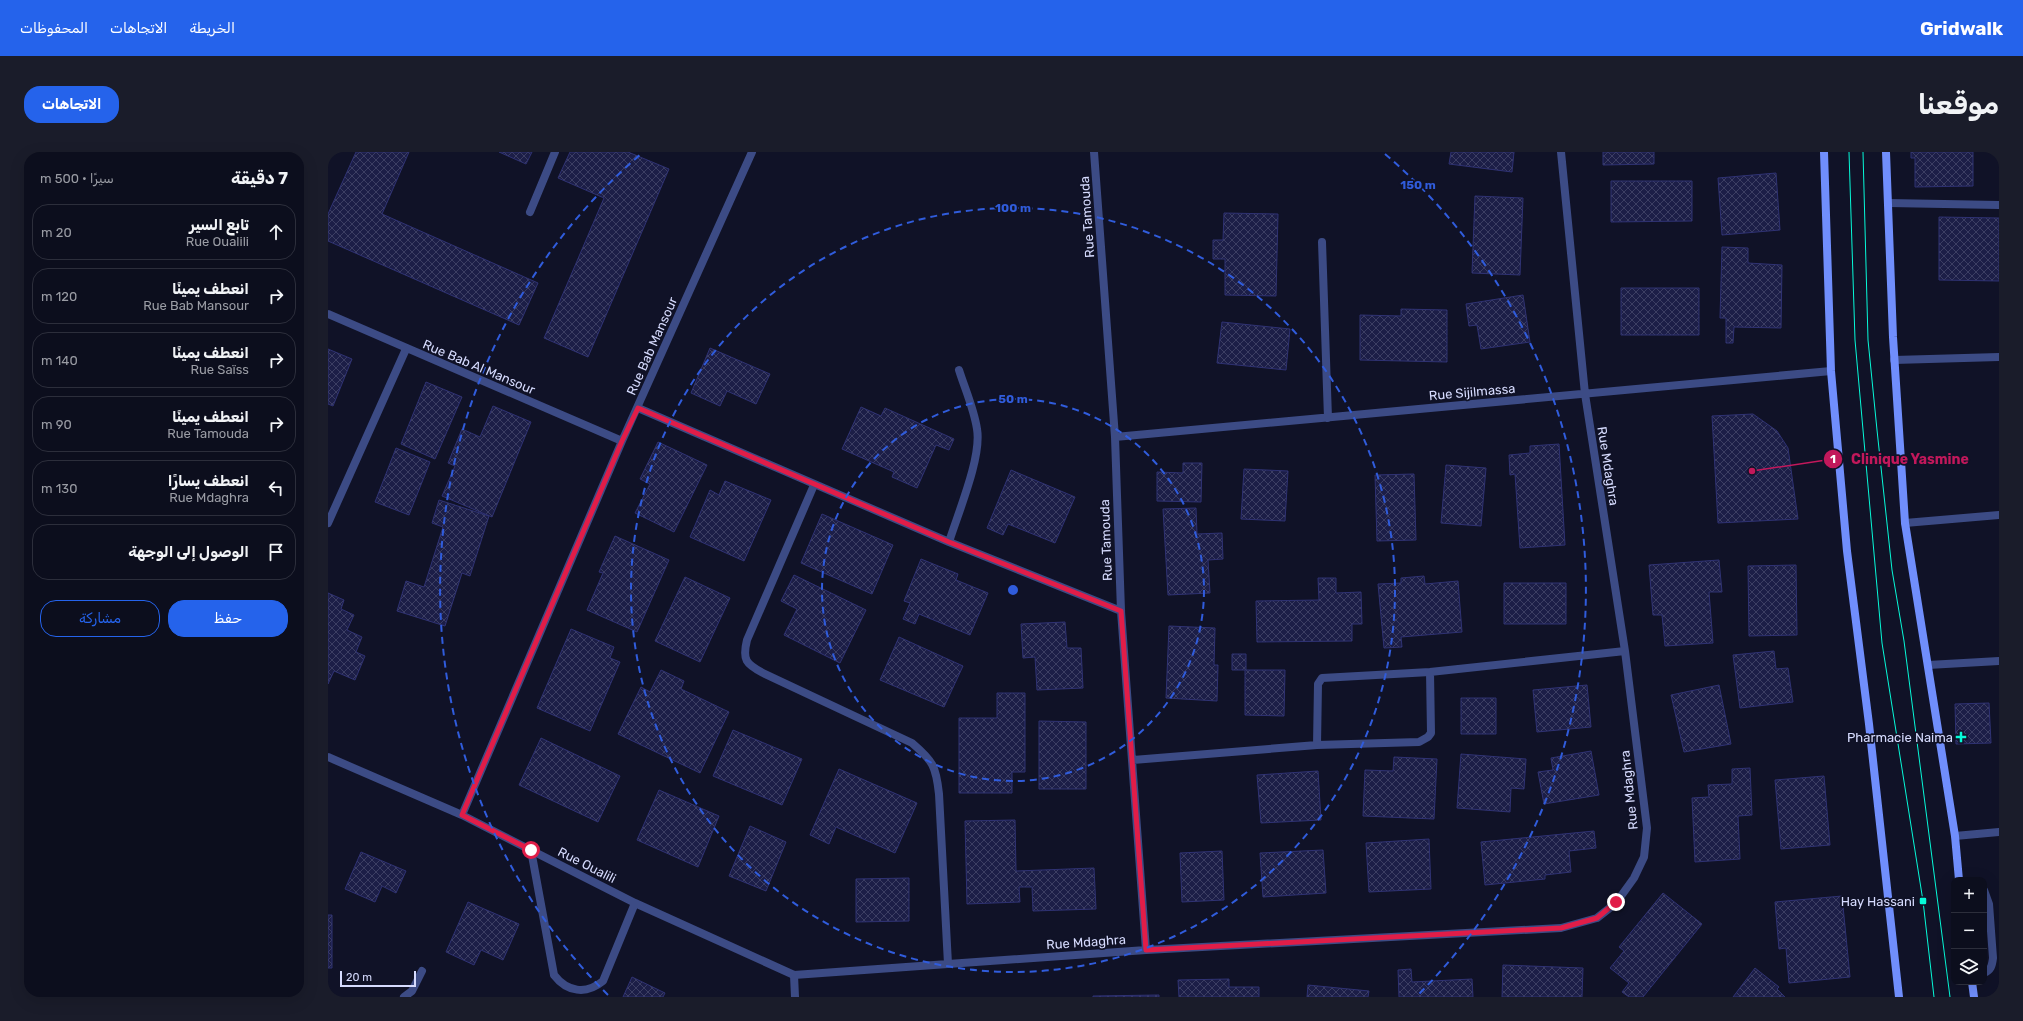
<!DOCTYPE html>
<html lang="ar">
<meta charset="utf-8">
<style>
:root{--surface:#0c0e1d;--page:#1a1c2a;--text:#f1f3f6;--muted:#9a9ca4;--line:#2c2e3b;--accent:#2563eb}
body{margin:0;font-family:Rubik,Cairo,sans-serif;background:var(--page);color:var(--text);direction:rtl}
.controls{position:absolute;right:12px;bottom:12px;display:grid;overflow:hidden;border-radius:8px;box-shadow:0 4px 16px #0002}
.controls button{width:36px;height:36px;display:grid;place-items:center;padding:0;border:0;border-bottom:1px solid var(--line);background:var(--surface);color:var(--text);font:20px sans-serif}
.scale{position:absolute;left:12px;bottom:10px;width:76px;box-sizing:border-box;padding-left:4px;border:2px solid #d6dbfe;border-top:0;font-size:11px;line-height:14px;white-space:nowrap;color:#d6dbfe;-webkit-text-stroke:3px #101227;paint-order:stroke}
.stop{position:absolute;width:12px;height:12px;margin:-9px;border:3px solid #e11d48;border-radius:50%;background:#fff}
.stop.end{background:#e11d48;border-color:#fff;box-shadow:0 1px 4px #0008}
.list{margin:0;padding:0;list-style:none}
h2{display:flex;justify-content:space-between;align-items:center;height:52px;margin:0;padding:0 16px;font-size:17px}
h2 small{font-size:13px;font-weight:400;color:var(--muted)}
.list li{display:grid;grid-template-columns:26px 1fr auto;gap:12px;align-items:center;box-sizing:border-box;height:56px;margin:0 8px 8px;padding:0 8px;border:1px solid var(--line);border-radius:16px}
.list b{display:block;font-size:15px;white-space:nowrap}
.list p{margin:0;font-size:13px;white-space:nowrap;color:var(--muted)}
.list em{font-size:13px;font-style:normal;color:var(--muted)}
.actions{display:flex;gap:8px;padding:12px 16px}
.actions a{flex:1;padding:9px 0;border:1px solid var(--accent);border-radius:16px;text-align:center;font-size:14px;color:var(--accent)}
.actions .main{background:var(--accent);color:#fff}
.icon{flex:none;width:22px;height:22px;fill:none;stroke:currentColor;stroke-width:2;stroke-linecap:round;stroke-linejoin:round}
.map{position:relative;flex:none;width:1671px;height:845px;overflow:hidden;direction:ltr;border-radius:16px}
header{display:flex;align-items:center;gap:24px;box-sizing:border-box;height:56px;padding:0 20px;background:var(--accent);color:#fff}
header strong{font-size:19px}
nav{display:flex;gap:22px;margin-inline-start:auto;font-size:14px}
.intro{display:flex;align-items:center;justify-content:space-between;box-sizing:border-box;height:96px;padding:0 24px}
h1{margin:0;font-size:28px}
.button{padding:10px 18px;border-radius:16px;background:var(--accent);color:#fff;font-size:14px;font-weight:700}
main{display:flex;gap:24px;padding:0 24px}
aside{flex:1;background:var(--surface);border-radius:16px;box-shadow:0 4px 16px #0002}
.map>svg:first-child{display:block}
.building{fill:url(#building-cross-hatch);stroke:#2f3273}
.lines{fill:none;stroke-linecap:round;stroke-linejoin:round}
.lane{stroke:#3c4b85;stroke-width:8}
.street{stroke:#3c4b85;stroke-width:8}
.secondary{stroke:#708efc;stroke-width:8}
.tram{stroke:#07fad8;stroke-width:1}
.route{stroke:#e11d48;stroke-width:5}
.ring{fill:none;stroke:#305cdc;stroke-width:2;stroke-dasharray:7 5}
.poi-dot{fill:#07fad8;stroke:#101227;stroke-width:1.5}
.labels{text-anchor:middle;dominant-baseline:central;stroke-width:3.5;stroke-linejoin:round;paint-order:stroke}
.street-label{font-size:13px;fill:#d6dbfe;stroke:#101227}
.poi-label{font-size:13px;fill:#d6dbfe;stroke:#101227;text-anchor:end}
.centre{fill:#305cdc;stroke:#101227;stroke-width:2}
.ring-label{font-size:12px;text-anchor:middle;font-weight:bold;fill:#305cdc;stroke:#101227;stroke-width:3.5;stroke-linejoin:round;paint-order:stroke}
.leader{fill:none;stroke:#c2185b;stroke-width:1.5}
.callout-dot{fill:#c2185b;stroke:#101227;stroke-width:1.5}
.mark-label{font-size:12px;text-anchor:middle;font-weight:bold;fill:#fff}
.callout-label{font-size:14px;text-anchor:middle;font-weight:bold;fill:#c2185b;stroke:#101227;stroke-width:3.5;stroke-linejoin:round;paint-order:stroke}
</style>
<header>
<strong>Gridwalk</strong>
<nav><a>الخريطة</a><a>الاتجاهات</a><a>المحفوظات</a></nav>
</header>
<div class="intro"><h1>موقعنا</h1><a class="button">الاتجاهات</a></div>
<main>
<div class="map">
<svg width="1671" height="845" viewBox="0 0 1671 845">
<defs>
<pattern id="building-cross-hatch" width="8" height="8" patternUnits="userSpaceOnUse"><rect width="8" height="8" fill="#1c1e47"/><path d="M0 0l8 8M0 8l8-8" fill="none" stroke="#3c3e63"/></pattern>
</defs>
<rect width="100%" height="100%" fill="#101227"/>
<path class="building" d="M 28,0 L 81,0 L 54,62 L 210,131 L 191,173 L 0,89 L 0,62 Z
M 171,0 L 204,0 L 198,12 Z
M 242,0 L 300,0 L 341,17 L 260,205 L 216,186 L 276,46 L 230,26 Z
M 1123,0 L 1186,0 L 1184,20 L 1121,12 Z
M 1275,0 L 1326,0 L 1326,12 L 1275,13 Z
M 1583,0 L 1645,0 L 1645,34 L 1587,35 L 1587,6 L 1583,6 Z
M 1448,21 L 1452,78 L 1394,83 L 1390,26 Z
M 1283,29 L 1364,29 L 1364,69 L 1283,70 Z
M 1147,44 L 1195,46 L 1192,123 L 1144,121 Z
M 896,61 L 950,62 L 948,144 L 897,143 L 897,107 L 885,107 L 885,88 L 895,88 Z
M 1611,65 L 1671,66 L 1671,129 L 1611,128 Z
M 1394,95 L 1420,96 L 1420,111 L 1454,113 L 1453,176 L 1406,175 L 1405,191 L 1398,191 L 1398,166 L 1392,166 Z
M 1293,136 L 1371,136 L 1371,183 L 1293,183 Z
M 1195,143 L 1202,190 L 1153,197 L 1149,173 L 1141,174 L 1138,152 Z
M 1073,157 L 1119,158 L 1119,210 L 1032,208 L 1032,163 L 1073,164 Z
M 894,170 L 962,177 L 958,218 L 889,211 Z
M 382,196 L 442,222 L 428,252 L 399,239 L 392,254 L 363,241 Z
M 0,197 L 24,207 L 5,254 L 0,252 Z
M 98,230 L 134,245 L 107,307 L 73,292 Z
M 165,254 L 203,270 L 164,365 L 114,344 L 127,314 L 120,311 L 134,277 L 152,285 Z
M 533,255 L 553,264 L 557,256 L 626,287 L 621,298 L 608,293 L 589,336 L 564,325 L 566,320 L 514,297 Z
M 1425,262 L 1449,279 L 1460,296 L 1470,367 L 1390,371 L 1384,264 Z
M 330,290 L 379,313 L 346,380 L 307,361 L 322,332 L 312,327 Z
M 1231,292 L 1237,393 L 1192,396 L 1187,322 L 1182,323 L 1181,303 L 1202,301 L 1202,294 Z
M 68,296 L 102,310 L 81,363 L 47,350 Z
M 855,311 L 874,311 L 873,350 L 829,349 L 829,320 L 855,321 Z
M 1118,313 L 1158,316 L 1153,374 L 1113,371 Z
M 916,317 L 960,319 L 957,369 L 913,367 Z
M 683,318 L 747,345 L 727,391 L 680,372 L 675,383 L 659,376 Z
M 1086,322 L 1088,388 L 1049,389 L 1047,323 Z
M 397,329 L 443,348 L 416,409 L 362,385 L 382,338 L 391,343 Z
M 111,348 L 161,364 L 142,424 L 134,421 L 117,474 L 69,459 L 78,429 L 96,435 L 115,375 L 104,371 Z
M 868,356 L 869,382 L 894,381 L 895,407 L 880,408 L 882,441 L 840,443 L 835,357 Z
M 494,362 L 565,393 L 544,442 L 473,411 Z
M 287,384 L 341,408 L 309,480 L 259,458 L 275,421 L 271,420 Z
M 593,407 L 630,422 L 628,428 L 660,441 L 642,483 L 591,462 L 587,472 L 575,467 L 582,451 L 576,449 Z
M 1391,408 L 1394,440 L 1381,440 L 1385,491 L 1337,494 L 1334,463 L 1325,463 L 1321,413 Z
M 1468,413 L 1469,483 L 1421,484 L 1420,414 Z
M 466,423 L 538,458 L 512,511 L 456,483 L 469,457 L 453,449 Z
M 1096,424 L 1097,432 L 1130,429 L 1134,480 L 1073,485 L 1074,495 L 1056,496 L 1050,432 L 1073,431 L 1073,426 Z
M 357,425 L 402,446 L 372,510 L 327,489 Z
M 990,426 L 1008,426 L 1008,441 L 1033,440 L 1034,472 L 1024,472 L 1024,489 L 929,490 L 928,449 L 991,448 Z
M 1176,431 L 1238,431 L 1238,472 L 1176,472 Z
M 0,441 L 16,448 L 13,457 L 26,463 L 19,478 L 34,485 L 28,500 L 37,504 L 27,528 L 6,519 L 0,532 Z
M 737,470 L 739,496 L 753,496 L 755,536 L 709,538 L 707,505 L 695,506 L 693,472 Z
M 841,474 L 887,476 L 886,513 L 890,513 L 889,549 L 838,546 Z
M 243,477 L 286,495 L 282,506 L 292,510 L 262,579 L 209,556 Z
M 571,485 L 635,514 L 616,555 L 552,528 Z
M 1446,499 L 1448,517 L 1460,516 L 1465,550 L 1412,556 L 1405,503 Z
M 904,502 L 918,502 L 918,518 L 957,518 L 956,564 L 917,563 L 917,518 L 904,518 Z
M 333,518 L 356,529 L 353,537 L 401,560 L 372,621 L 290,582 L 313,535 L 322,540 Z
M 1259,533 L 1263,575 L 1209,580 L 1205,538 Z
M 1391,533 L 1403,592 L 1356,600 L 1343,543 Z
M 669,541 L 697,541 L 697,620 L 684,620 L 684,641 L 631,641 L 631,566 L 669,566 Z
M 1133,546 L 1168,546 L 1168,582 L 1133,582 Z
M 1661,551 L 1663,591 L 1628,592 L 1627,552 Z
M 711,569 L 758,570 L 758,637 L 711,637 Z
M 405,578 L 474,607 L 454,653 L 385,624 Z
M 213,586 L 292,624 L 270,670 L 191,633 Z
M 1263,599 L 1271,643 L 1216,652 L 1210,620 L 1225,618 L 1223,606 Z
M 1133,602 L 1198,607 L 1196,637 L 1183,636 L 1182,660 L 1129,656 Z
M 1066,605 L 1109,607 L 1106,667 L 1035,664 L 1037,618 L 1065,619 Z
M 1422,616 L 1424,663 L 1410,664 L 1412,707 L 1367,710 L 1364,646 L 1381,645 L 1380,633 L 1404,632 L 1404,617 Z
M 511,617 L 589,651 L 567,701 L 508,675 L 501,692 L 482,683 Z
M 990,619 L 993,668 L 933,671 L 929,623 Z
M 1496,624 L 1502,693 L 1453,697 L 1447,628 Z
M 331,638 L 391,664 L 370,715 L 309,688 Z
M 687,668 L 688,719 L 766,716 L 768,757 L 705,759 L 704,735 L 691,735 L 692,750 L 639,752 L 637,669 Z
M 422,674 L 458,690 L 438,739 L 401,724 Z
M 1266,679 L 1268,696 L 1241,699 L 1243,720 L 1217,723 L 1217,727 L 1157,733 L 1153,690 Z
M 1101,687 L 1103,737 L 1041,740 L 1038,691 Z
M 995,698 L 998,741 L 935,745 L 932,701 Z
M 894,699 L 896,748 L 854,750 L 852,701 Z
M 33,700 L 78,719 L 68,741 L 54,734 L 47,750 L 17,737 Z
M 581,726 L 581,769 L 528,770 L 528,727 Z
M 1335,741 L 1374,772 L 1315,845 L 1301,845 L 1294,840 L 1301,831 L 1282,816 L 1296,799 L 1291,795 Z
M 1514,744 L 1522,825 L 1461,831 L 1458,796 L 1451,797 L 1447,750 Z
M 140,750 L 191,772 L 175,808 L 153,798 L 146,813 L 118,800 Z
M 0,763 L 4,763 L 4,816 L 0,816 Z
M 1175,813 L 1255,816 L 1254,845 L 1174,845 Z
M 1427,816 L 1451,835 L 1449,837 L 1457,845 L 1405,845 Z
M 1083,817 L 1084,830 L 1144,827 L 1145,845 L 1071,845 L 1070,818 Z
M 304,825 L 337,841 L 335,845 L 295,845 Z
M 901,827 L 901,835 L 931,835 L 931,845 L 851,845 L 850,828 Z
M 980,833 L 1041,839 L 1040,845 L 979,845 Z
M 831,843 L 831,845 L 765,845 L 765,844 Z"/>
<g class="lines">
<path class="lane" d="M 1656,738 L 1661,752 L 1665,806 C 1664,814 1663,818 1656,821"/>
<path class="street" d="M 766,0 L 787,285 L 793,459 L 818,798
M 1561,51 L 1671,53
M 202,60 L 227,0
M 994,90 L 1000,266
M 0,162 L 294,289
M 1566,208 L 1671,205
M 310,256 L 621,390 L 793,459
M 787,285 L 1503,219
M 486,333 L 419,488 C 414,508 418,512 435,521 L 584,591 C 605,609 608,614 611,642 L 620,812
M 0,371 L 78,197
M 1577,371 L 1671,363
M 621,390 C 630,361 654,305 649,277 C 646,257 637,237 631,218
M 1600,513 L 1671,509
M 989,593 L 990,532 L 994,526 L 1102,520 L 1297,499
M 0,605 L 134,663 L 307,751 L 466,823 L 818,798 L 1233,776 L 1269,766 L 1288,751 L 1306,726 L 1316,705 L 1319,676 L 1297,499 L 1257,242 L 1233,0
M 805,608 L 989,593 L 1091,590 L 1100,585 L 1103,581 L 1102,520
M 134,663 L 294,289 L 424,0
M 1627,684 L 1671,680
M 203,698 L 226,823 C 239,840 258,843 275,829 L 307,751
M 466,823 L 467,845
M 76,845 L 84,839 L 94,819"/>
<path class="secondary" d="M 1496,0 L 1503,219 L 1519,399 L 1541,572 L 1571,845
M 1558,0 L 1565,185 L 1577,371 L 1627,684 L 1631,728
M 1644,830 L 1646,845"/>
<path class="tram" d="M 1521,0 L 1527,188 L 1554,491 L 1595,749 L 1606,845
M 1535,0 L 1540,188 L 1549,278 L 1564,418 L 1576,489 L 1622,845"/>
</g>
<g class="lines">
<path class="route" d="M 203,698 L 134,663 L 294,289 L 310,256 L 621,390 L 793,459 L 818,798 L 1233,776 L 1269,766 L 1288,750"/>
</g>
<g class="ring">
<circle cx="685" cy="438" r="191"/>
<circle cx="685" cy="438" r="382"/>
<path d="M280 843A573 573 0 0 1 313 2M1057 2A573 573 0 0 1 1090 843"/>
</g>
<g class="poi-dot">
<path d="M1631 579h4v4h4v4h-4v4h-4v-4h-4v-4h4z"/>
<rect x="1591" y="745" width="8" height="8" rx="2"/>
</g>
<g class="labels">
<g class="street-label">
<text transform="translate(759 65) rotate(-94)">Rue Tamouda</text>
<text transform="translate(324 194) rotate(-66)">Rue Bab Mansour</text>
<text transform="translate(151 215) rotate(23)">Rue Bab Al Mansour</text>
<text transform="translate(1144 240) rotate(-5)">Rue Sijilmassa</text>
<text transform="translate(1280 314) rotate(81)">Rue Mdaghra</text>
<text transform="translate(778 388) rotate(-92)">Rue Tamouda</text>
<text transform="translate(1301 638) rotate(-96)">Rue Mdaghra</text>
<text transform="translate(259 713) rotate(27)">Rue Oualili</text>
<text transform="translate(758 790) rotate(-4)">Rue Mdaghra</text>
</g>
<g class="poi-label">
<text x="1625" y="585">Pharmacie Naima</text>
<text x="1587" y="749">Hay Hassani</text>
</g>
</g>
<circle cx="685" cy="438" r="6" class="centre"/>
<g class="ring-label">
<text x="1090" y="37">150 m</text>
<text x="685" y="60">100 m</text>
<text x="685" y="251">50 m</text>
</g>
<path class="leader" d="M1424 319L1505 307"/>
<g class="callout-dot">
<circle cx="1424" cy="319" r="4"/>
<circle cx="1505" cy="307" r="10"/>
</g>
<g class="mark-label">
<text x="1505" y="311">1</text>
</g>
<g class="callout-label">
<text x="1582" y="312">Clinique Yasmine</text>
</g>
</svg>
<div class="controls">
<button>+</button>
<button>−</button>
<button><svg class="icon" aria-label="layers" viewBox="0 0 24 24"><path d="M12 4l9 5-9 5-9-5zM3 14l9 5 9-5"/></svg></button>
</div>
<div class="scale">20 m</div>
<div class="stop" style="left:203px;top:698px"></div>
<div class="stop end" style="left:1288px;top:750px"></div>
</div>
<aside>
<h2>7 دقيقة<small>سيرًا · 500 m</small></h2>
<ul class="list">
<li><svg class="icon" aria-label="ahead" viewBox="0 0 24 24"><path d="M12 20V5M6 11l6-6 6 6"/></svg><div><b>تابع السير</b><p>Rue Oualili</p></div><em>20 m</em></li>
<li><svg class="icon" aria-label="right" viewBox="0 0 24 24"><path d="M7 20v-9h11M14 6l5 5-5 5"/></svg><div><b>انعطف يمينًا</b><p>Rue Bab Mansour</p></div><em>120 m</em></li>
<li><svg class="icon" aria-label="right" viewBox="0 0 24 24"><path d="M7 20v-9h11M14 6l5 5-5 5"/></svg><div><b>انعطف يمينًا</b><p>Rue Saïss</p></div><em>140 m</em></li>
<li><svg class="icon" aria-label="right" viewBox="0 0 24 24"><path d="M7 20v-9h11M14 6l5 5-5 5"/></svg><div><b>انعطف يمينًا</b><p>Rue Tamouda</p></div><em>90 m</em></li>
<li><svg class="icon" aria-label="left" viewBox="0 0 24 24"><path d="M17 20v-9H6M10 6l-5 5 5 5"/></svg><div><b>انعطف يسارًا</b><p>Rue Mdaghra</p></div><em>130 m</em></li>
<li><svg class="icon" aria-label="arrive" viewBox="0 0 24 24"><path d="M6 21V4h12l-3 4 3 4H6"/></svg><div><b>الوصول إلى الوجهة</b></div></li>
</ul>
<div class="actions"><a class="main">حفظ</a><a>مشاركة</a></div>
</aside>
</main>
